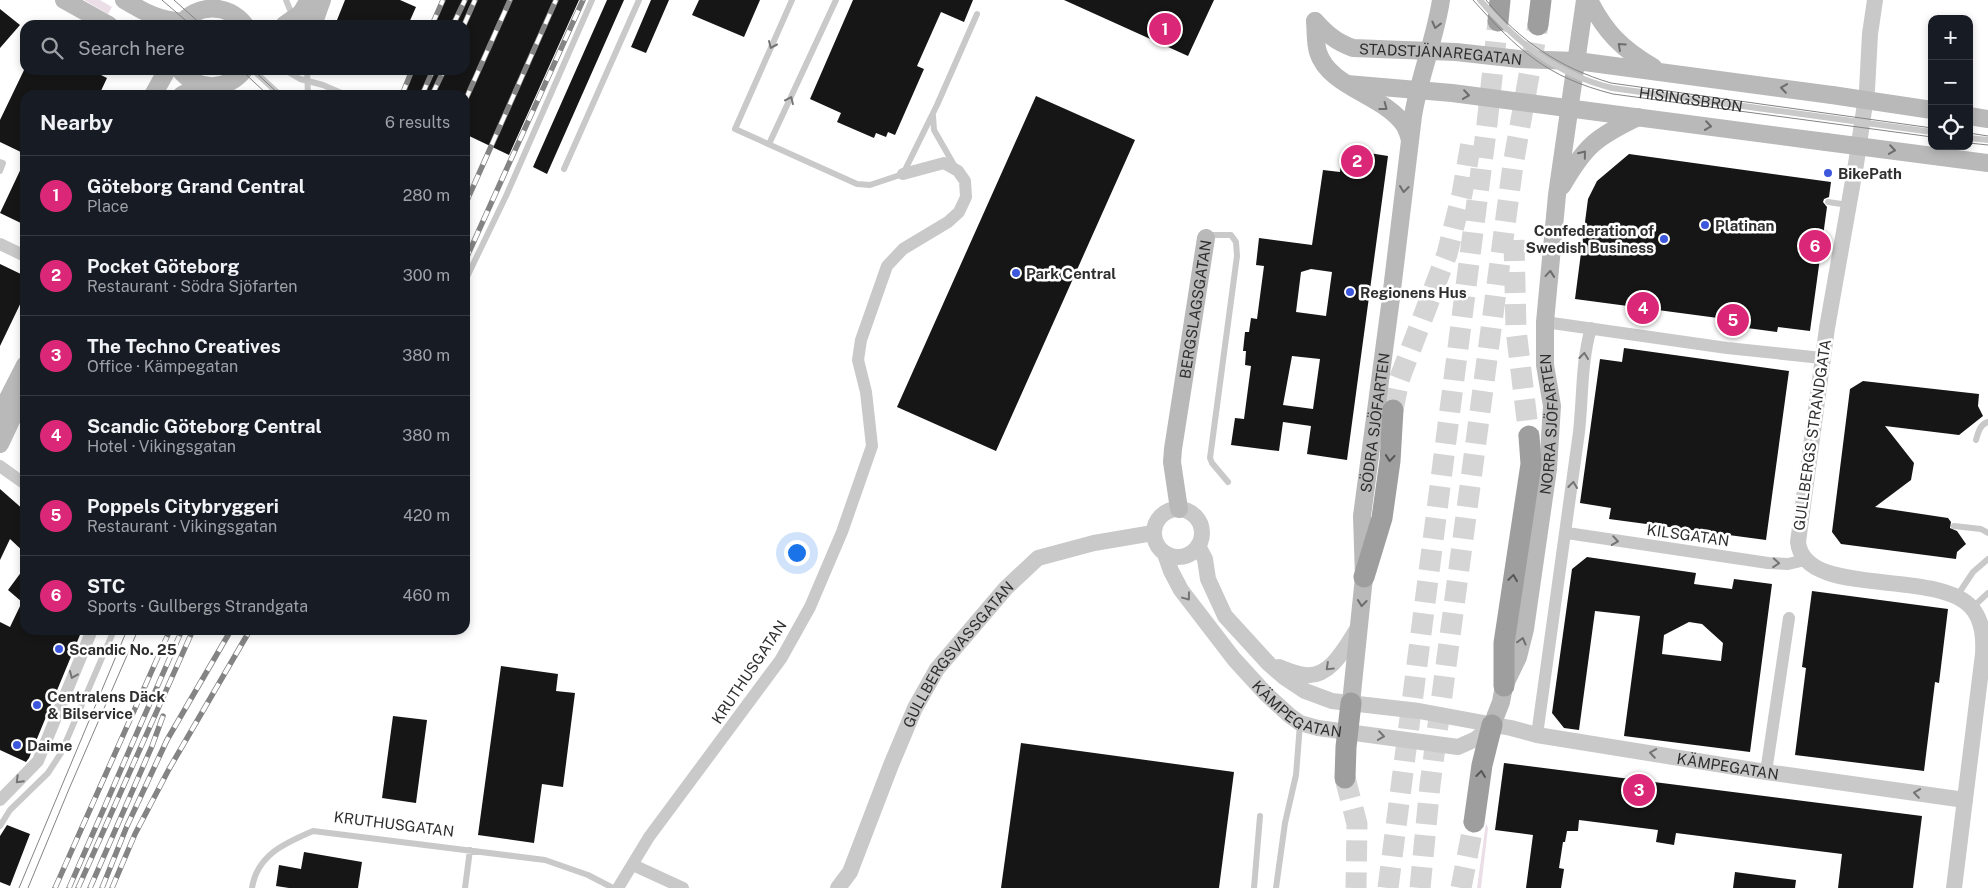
<!DOCTYPE html>
<meta charset="utf-8">
<style>
:root{--surface:#171b24;--page:#242831;--text:#f1f3f6;--muted:#9ea1a6;--line:#363941;--accent:#db2777}
body{margin:0;font-family:"Public Sans",sans-serif;background:var(--page);color:var(--text)}
.controls{position:absolute;right:15px;top:15px;display:grid;overflow:hidden;border-radius:10px;box-shadow:0 2px 8px #0003}
.controls button{width:45px;height:45px;display:grid;place-items:center;padding:0;border:0;border-bottom:1px solid var(--line);background:var(--surface);color:var(--text);font:25px sans-serif}
.you{position:absolute;left:796px;top:552px;width:18px;height:18px;margin:-12px;border:4px solid #fff;border-radius:50%;background:#1a73e8;box-shadow:0 0 0 8px #1a73e833}
.badge{display:grid;place-items:center;width:32px;height:32px;border-radius:50%;background:var(--accent);color:#fff;font-size:16px;font-weight:700}
.pin{position:absolute;translate:-50% -50%;border:2px solid #fff;box-shadow:0 1px 5px #0006}
.list{margin:0;padding:0;list-style:none}
h2{display:flex;justify-content:space-between;align-items:center;height:65px;margin:0;padding:0 20px;font-size:21px}
h2 small{font-size:16px;font-weight:400;color:var(--muted)}
.list li{display:grid;grid-template-columns:32px 1fr auto;gap:15px;align-items:center;box-sizing:border-box;height:80px;padding:0 20px;border-top:1px solid var(--line)}
.list b{display:block;font-size:19px;white-space:nowrap}
.list p{margin:0;font-size:16px;white-space:nowrap;color:var(--muted)}
.list em{font-size:16px;font-style:normal;color:var(--muted)}
.icon{flex:none;width:28px;height:28px;fill:none;stroke:currentColor;stroke-width:2;stroke-linecap:round;stroke-linejoin:round}
.map{position:relative;flex:none;width:1988px;height:888px;overflow:hidden}
.search{position:absolute;background:var(--surface);box-shadow:0 2px 8px #0003;left:20px;top:20px;width:450px;height:55px;display:flex;align-items:center;gap:12px;box-sizing:border-box;padding:0 18px;border-radius:15px;color:var(--muted);font-size:19px}
.panel{position:absolute;background:var(--surface);box-shadow:0 2px 8px #0003;left:20px;top:90px;width:450px;height:545px;border-radius:15px}
.map>svg:first-child{display:block}
.grass{fill:#ebdee6}
.building{fill:#161616;fill-rule:evenodd}
.lines{fill:none;stroke-linecap:round;stroke-linejoin:round}
.trunk-tunnel{stroke:#d5d5d5;stroke-width:21;stroke-dasharray:21 11;stroke-linecap:butt}
.service{stroke:#c9c9c9;stroke-width:6}
.minor{stroke:#c9c9c9;stroke-width:12}
.tertiary{stroke:#c9c9c9;stroke-width:16}
.secondary{stroke:#b9b9b9;stroke-width:18}
.trunk{stroke:#9e9e9e;stroke-width:21}
.tram{stroke:#848484;stroke-width:1}
.rail-casing{stroke:#848484;stroke-width:5.5}
.rail{stroke:#fff;stroke-width:4;stroke-dasharray:11;stroke-linecap:butt}
.service-bridge{stroke:#c9c9c9;stroke-width:6}
.secondary-bridge{stroke:#b9b9b9;stroke-width:18}
.oneway{stroke:#6d6d6d}
.oneway2{stroke:#747474}
.oneway3{stroke:#565656}
.poi-dot{fill:#3c57db;stroke:#fff;stroke-width:2}
.labels{text-anchor:middle;dominant-baseline:central;stroke-width:5;stroke-linejoin:round;paint-order:stroke}
.street-label{font-size:15px;fill:#2f2f2f;stroke:#fff}
.poi-label{font-size:15px;font-weight:bold;fill:#2f2f2f;stroke:#fff;text-anchor:start}
</style>
<div class="map">
<svg width="1988" height="888" viewBox="0 0 1988 888">
<rect width="100%" height="100%" fill="#fff"/>
<path class="grass" d="M 84,0 L 100,0 L 112,7 L 108,14 Z
M 1486,823 L 1488,828 L 1481,888 L 1477,888 Z"/>
<path class="building" d="M 345,0 L 400,0 L 416,7 L 408,25 L 335,25 Z
M 445,0 L 579,0 L 509,155 L 465,134 L 465,95 L 403,95 L 414,70 L 465,70 L 465,25 L 434,25 Z
M 607,0 L 624,0 L 547,174 L 533,167 Z
M 651,0 L 669,0 L 646,53 L 631,47 Z
M 699,0 L 760,0 L 744,37 L 692,15 Z
M 853,0 L 973,0 L 964,22 L 941,12 L 917,66 L 924,69 L 895,135 L 888,132 L 886,137 L 876,133 L 874,138 L 837,122 L 841,113 L 810,99 Z
M 1064,0 L 1214,0 L 1188,56 Z
M 0,9 L 20,25 L 0,48 Z
M 25,68 L 25,70 L 91,70 L 107,78 L 99,95 L 25,95 L 25,154 L 0,142 L 0,120 Z
M 1036,96 L 1135,140 L 996,451 L 897,407 Z
M 1350,150 L 1388,156 L 1347,460 L 1307,454 L 1311,426 L 1283,422 L 1279,451 L 1231,445 L 1235,418 L 1244,419 L 1251,366 L 1245,365 L 1246,351 L 1243,351 L 1245,332 L 1249,332 L 1251,318 L 1257,319 L 1264,266 L 1256,265 L 1259,238 L 1312,245 L 1323,170 L 1340,172 L 1342,155 L 1345,156 ZM 1311,269 L 1332,272 L 1326,316 L 1296,312 L 1301,272 ZM 1292,356 L 1320,359 L 1313,409 L 1283,405 Z
M 1629,154 L 1831,182 L 1829,197 L 1824,199 L 1823,202 L 1827,207 L 1810,331 L 1778,327 L 1777,332 L 1717,324 L 1718,318 L 1575,299 L 1588,199 L 1597,181 Z
M 25,160 L 25,225 L 0,213 Z
M 0,264 L 25,276 L 25,294 L 0,346 Z
M 1624,348 L 1789,371 L 1766,540 L 1609,519 L 1611,508 L 1580,503 L 1600,359 L 1622,362 Z
M 1863,381 L 1979,394 L 1978,406 L 1983,416 L 1959,435 L 1885,426 L 1914,463 L 1911,480 L 1875,507 L 1948,518 L 1951,522 L 1950,528 L 1957,531 L 1966,544 L 1957,552 L 1956,559 L 1841,544 L 1832,532 L 1850,389 Z
M 0,489 L 25,511 L 25,553 L 10,539 L 0,560 Z
M 1587,557 L 1696,573 L 1694,584 L 1732,589 L 1734,579 L 1772,584 L 1750,752 L 1624,736 L 1640,616 L 1595,611 L 1579,730 L 1564,728 L 1552,713 L 1572,569 ZM 1689,622 L 1702,624 L 1723,643 L 1721,661 L 1662,654 L 1664,635 Z
M 25,567 L 25,630 L 82,630 L 29,758 L 26,762 L 0,750 L 0,622 L 10,627 L 22,602 L 8,590 Z
M 1812,591 L 1948,609 L 1939,683 L 1935,682 L 1924,771 L 1795,755 L 1806,668 L 1802,667 Z
M 501,666 L 558,674 L 556,691 L 575,693 L 563,787 L 542,784 L 534,843 L 478,835 Z
M 393,716 L 427,720 L 416,803 L 382,798 Z
M 1021,743 L 1234,772 L 1219,888 L 1001,888 Z
M 1504,763 L 1922,816 L 1913,888 L 1838,888 L 1842,854 L 1676,833 L 1674,845 L 1656,842 L 1658,830 L 1579,820 L 1578,831 L 1567,831 L 1565,842 L 1563,842 L 1559,868 L 1564,869 L 1561,888 L 1526,888 L 1533,835 L 1495,830 Z
M 7,825 L 30,834 L 10,886 L 0,882 L 0,836 Z
M 304,852 L 362,862 L 358,888 L 289,888 L 276,886 L 279,865 L 301,869 Z
M 1735,872 L 1796,880 L 1795,888 L 1733,888 Z"/>
<g class="lines">
<path class="trunk-tunnel" d="M 1514,240 L 1516,330 L 1529,436
M 1393,410 L 1399,380 L 1447,254 L 1462,194 L 1471,143
M 1345,778 L 1357,824 L 1356,888
M 1388,888 L 1487,124 L 1498,21
M 1420,888 L 1430,785 L 1513,165 L 1538,25
M 1461,888 L 1474,822"/>
<path class="service" d="M 286,0 L 293,17
M 792,0 L 735,129 L 857,184 L 870,185 L 903,174 L 937,105 L 977,14
M 253,70 L 280,95
M 285,70 L 300,79 L 323,85 L 346,95
M 307,70 L 308,95
M 933,116 L 934,130 L 954,165
M 1969,138 L 1988,140
M 769,144 L 836,0
M 0,162 L 3,163 L 0,171
M 564,169 L 639,0
M 1828,202 L 1848,205
M 1207,238 L 1213,235 L 1231,235 L 1236,242 L 1237,256 L 1210,458 L 1212,463 L 1228,482
M 465,281 L 506,196 L 592,0
M 1976,440 C 1978,433 1980,424 1988,422
M 1954,526 L 1981,529 L 1988,533
M 1957,596 L 1973,572 L 1988,559
M 1973,607 L 1988,593
M 0,826 L 10,810 L 48,773 L 61,753 L 114,630
M 252,888 C 257,855 285,843 313,831 L 545,860 L 588,875 L 613,888
M 465,888 L 470,850
M 1254,888 L 1260,816
M 1276,888 L 1285,823 L 1296,775 L 1300,724"/>
<path class="minor" d="M 0,244 L 25,256
M 1545,322 L 1727,348 L 1822,358
M 0,466 L 25,484
M 1567,533 L 1768,563 L 1788,564 L 1805,560
M 1537,735 L 1579,432 C 1583,396 1581,363 1591,328
M 1766,772 L 1789,618
M 0,800 L 38,761 L 92,630
M 633,865 L 683,888
M 618,888 L 649,837 L 781,659 L 810,607 L 842,532 L 872,446 L 866,392 L 858,360 L 861,340 L 887,266 L 903,249 L 948,222 L 959,212 L 966,197 L 965,181 L 958,171 L 944,163 L 903,174"/>
<g class="tertiary">
<path d="M 1875,0 L 1870,34 L 1867,90 L 1856,164 L 1827,328 L 1798,542 C 1804,599 1936,568 1971,607 C 1983,620 1984,638 1983,654 L 1954,888"/>
<circle cx="1178" cy="533" r="24"/>
<path id="s1" d="M 1198,546 L 1205,559 L 1208,579 L 1225,616 L 1269,664 L 1284,677 L 1305,691 L 1332,701 L 1419,711 L 1511,728 L 1537,735 L 1766,772 L 1965,800"/>
<path id="s2" d="M 1165,554 L 1171,571 L 1181,590 L 1234,659 L 1266,694 L 1289,715 L 1300,723 L 1318,728 L 1458,747 L 1476,739 L 1492,725"/>
<path d="M 1279,667 C 1287,670 1296,674 1305,675 C 1331,678 1346,646 1358,628"/>
<path id="s3" d="M 838,888 L 850,872 L 891,765 L 915,708 L 937,669 L 1006,588 L 1038,558 L 1094,543 L 1153,533"/>
</g>
<g class="secondary">
<path d="M 64,0 L 109,25"/>
<path d="M 124,0 C 146,13 156,19 183,22"/>
<path d="M 1589,0 C 1605,32 1622,49 1653,67"/>
<path id="s4" d="M 1315,21 C 1327,34 1336,42 1353,48 L 1456,52 L 1519,59 L 1577,61 L 1832,95"/>
<path d="M 1315,21 C 1316,31 1315,43 1318,52 C 1329,88 1385,95 1405,126 C 1407,130 1409,136 1410,140"/>
<path d="M 180,25 C 197,3 228,3 245,25"/>
<path d="M 284,25 L 301,13 L 309,0"/>
<path d="M 313,25 L 322,0"/>
<path d="M 180,70 C 198,92 227,91 244,70"/>
<path d="M 1347,84 L 1452,93 L 1826,142"/>
<path d="M 153,95 L 167,70"/>
<path d="M 182,95 L 203,85"/>
<path d="M 1969,116 L 1988,119"/>
<path d="M 1562,186 C 1585,146 1596,137 1638,117"/>
<path d="M 0,414 L 25,365"/>
<path d="M 0,444 L 25,391"/>
<path id="s5" d="M 1179,509 L 1172,462 L 1173,449 L 1206,238"/>
<path id="s6" d="M 1351,703 L 1364,577 L 1362,516 L 1391,298 L 1413,116 C 1419,77 1435,40 1441,0"/>
<path id="s7" d="M 1492,725 L 1501,702 L 1504,686 L 1518,657 L 1525,629 L 1548,469 L 1552,406 L 1545,365 L 1545,322 L 1557,195 L 1585,0"/>
</g>
<path class="trunk" d="M 1498,21 L 1500,0
M 1538,25 L 1541,0
M 1364,577 L 1382,518 L 1390,461 L 1393,410
M 1504,686 L 1504,643 L 1531,464 L 1529,436
M 1345,778 L 1346,747 L 1351,703
M 1474,822 L 1482,765 L 1492,725"/>
<path class="tram" d="M 162,0 L 191,25
M 174,0 L 202,25
M 1473,0 C 1518,50 1546,77 1613,94 L 1932,137
M 1486,0 C 1520,41 1560,68 1611,83 L 1932,128
M 241,70 L 268,95
M 253,70 L 280,95
M 1969,133 L 1988,136
M 1969,143 L 1988,145
M 19,888 L 127,630
M 28,888 L 69,789 L 138,630"/>
<g class="rail-casing">
<path id="rail" d="M 432,25 L 443,0
M 453,25 L 465,0
M 464,25 L 475,0
M 402,95 L 412,70
M 422,95 L 433,70
M 432,95 L 444,70
M 465,101 L 510,0
M 465,205 L 556,0
M 465,261 L 583,0
M 55,888 L 170,630
M 69,888 L 182,630
M 78,888 L 193,630
M 90,888 L 152,746 L 163,716
M 102,888 L 127,826 L 167,740 L 231,630
M 112,888 L 135,834 L 169,769 L 250,630"/>
</g>
<use href="#rail" class="rail"/>
<path class="service-bridge" id="s8" d="M 1480,0 C 1517,43 1556,74 1612,88 L 1932,132"/>
<path class="secondary-bridge" d="M 1832,95 L 1932,110
M 1826,142 L 1988,163"/>
</g>
<defs><path id="oneway-chevron" d="M-2-3.5L2.5 0L-2 3.5" fill="none" stroke-width="1.6" stroke-linecap="round" stroke-linejoin="round" transform="scale(1.25)"/></defs>
<g class="oneway">
<use href="#oneway-chevron" transform="translate(1436 25) rotate(104)"/>
<use href="#oneway-chevron" transform="translate(1621 46) rotate(-138)"/>
<use href="#oneway-chevron" transform="translate(1784 88) rotate(-172)"/>
<use href="#oneway-chevron" transform="translate(1466 95) rotate(8)"/>
<use href="#oneway-chevron" transform="translate(1384 107) rotate(37)"/>
<use href="#oneway-chevron" transform="translate(1708 126) rotate(8)"/>
<use href="#oneway-chevron" transform="translate(1892 150) rotate(8)"/>
<use href="#oneway-chevron" transform="translate(1583 154) rotate(-51)"/>
<use href="#oneway-chevron" transform="translate(1404 189) rotate(97)"/>
<use href="#oneway-chevron" transform="translate(1550 274) rotate(-85)"/>
<use href="#oneway-chevron" transform="translate(1362 603) rotate(96)"/>
<use href="#oneway-chevron" transform="translate(1522 641) rotate(-75)"/>
</g>
<g class="oneway2">
<use href="#oneway-chevron" transform="translate(772 45) rotate(114)"/>
<use href="#oneway-chevron" transform="translate(790 100) rotate(-65)"/>
<use href="#oneway-chevron" transform="translate(1584 356) rotate(-83)"/>
<use href="#oneway-chevron" transform="translate(1573 485) rotate(-83)"/>
<use href="#oneway-chevron" transform="translate(1615 541) rotate(9)"/>
<use href="#oneway-chevron" transform="translate(1776 563) rotate(4)"/>
<use href="#oneway-chevron" transform="translate(1187 597) rotate(53)"/>
<use href="#oneway-chevron" transform="translate(1329 667) rotate(137)"/>
<use href="#oneway-chevron" transform="translate(73 675) rotate(113)"/>
<use href="#oneway-chevron" transform="translate(1381 736) rotate(8)"/>
<use href="#oneway-chevron" transform="translate(1653 753) rotate(-171)"/>
<use href="#oneway-chevron" transform="translate(19 780) rotate(135)"/>
<use href="#oneway-chevron" transform="translate(1917 793) rotate(-172)"/>
</g>
<g class="oneway3">
<use href="#oneway-chevron" transform="translate(1390 458) rotate(95)"/>
<use href="#oneway-chevron" transform="translate(1513 578) rotate(-82)"/>
<use href="#oneway-chevron" transform="translate(1481 774) rotate(-83)"/>
</g>
<g class="poi-dot">
<circle cx="1828" cy="173" r="5"/>
<circle cx="1705" cy="225" r="5"/>
<circle cx="1664" cy="239" r="5"/>
<circle cx="1016" cy="273" r="5"/>
<circle cx="1350" cy="292" r="5"/>
<circle cx="59" cy="649" r="5"/>
<circle cx="37" cy="705" r="5"/>
<circle cx="17" cy="745" r="5"/>
</g>
<g class="labels">
<g class="street-label">
<text stroke="none"><textPath href="#s4" startOffset="135">STADSTJÄNAREGATAN</textPath></text>
<text stroke="none"><textPath href="#s8" startOffset="241">HISINGSBRON</textPath></text>
<text stroke="none"><textPath href="#s5" startOffset="202">BERGSLAGSGATAN</textPath></text>
<text stroke="none"><textPath href="#s6" startOffset="282">SÖDRA SJÖFARTEN</textPath></text>
<text stroke="none"><textPath href="#s7" startOffset="309">NORRA SJÖFARTEN</textPath></text>
<text transform="translate(1812 435) rotate(-82)">GULLBERGS STRANDGATA</text>
<text transform="translate(1688 535) rotate(8)">KILSGATAN</text>
<text stroke="none"><textPath href="#s3" startOffset="265">GULLBERGSVASSGATAN</textPath></text>
<text transform="translate(749 672) rotate(-56)">KRUTHUSGATAN</text>
<text stroke="none"><textPath href="#s2" startOffset="210">KÄMPEGATAN</textPath></text>
<text stroke="none"><textPath href="#s1" startOffset="616">KÄMPEGATAN</textPath></text>
<text transform="translate(394 824) rotate(7)">KRUTHUSGATAN</text>
</g>
<g class="poi-label">
<text x="1838" y="173">BikePath</text>
<text x="1715" y="225">Platinan</text>
<text x="1654" y="230" text-anchor="end">Confederation of<tspan x="1654" dy="17">Swedish Business</tspan></text>
<text x="1026" y="273">Park Central</text>
<text x="1360" y="292">Regionens Hus</text>
<text x="69" y="649">Scandic No. 25</text>
<text x="47" y="696">Centralens Däck<tspan x="47" dy="17">&amp; Bilservice</tspan></text>
<text x="27" y="745">Daime</text>
</g>
</g>
</svg>
<div class="controls">
<button>+</button>
<button>−</button>
<button><svg class="icon" aria-label="locate" viewBox="0 0 24 24"><circle cx="12" cy="12" r="6"/><path d="M12 2v4M12 18v4M2 12h4M18 12h4"/></svg></button>
</div>
<div class="you"></div>
<div class="pin badge" style="left:1165px;top:29px">1</div>
<div class="pin badge" style="left:1357px;top:161px">2</div>
<div class="pin badge" style="left:1639px;top:790px">3</div>
<div class="pin badge" style="left:1643px;top:308px">4</div>
<div class="pin badge" style="left:1733px;top:320px">5</div>
<div class="pin badge" style="left:1815px;top:246px">6</div>
<div class="search"><svg class="icon" aria-label="search" viewBox="0 0 24 24"><circle cx="10" cy="10" r="6"/><path d="M15 15l6 6"/></svg>Search here</div>
<section class="panel">
<h2>Nearby<small>6 results</small></h2>
<ul class="list">
<li><span class="badge">1</span><div><b>Göteborg Grand Central</b><p>Place</p></div><em>280 m</em></li>
<li><span class="badge">2</span><div><b>Pocket Göteborg</b><p>Restaurant · Södra Sjöfarten</p></div><em>300 m</em></li>
<li><span class="badge">3</span><div><b>The Techno Creatives</b><p>Office · Kämpegatan</p></div><em>380 m</em></li>
<li><span class="badge">4</span><div><b>Scandic Göteborg Central</b><p>Hotel · Vikingsgatan</p></div><em>380 m</em></li>
<li><span class="badge">5</span><div><b>Poppels Citybryggeri</b><p>Restaurant · Vikingsgatan</p></div><em>420 m</em></li>
<li><span class="badge">6</span><div><b>STC</b><p>Sports · Gullbergs Strandgata</p></div><em>460 m</em></li>
</ul>
</section>
</div>
